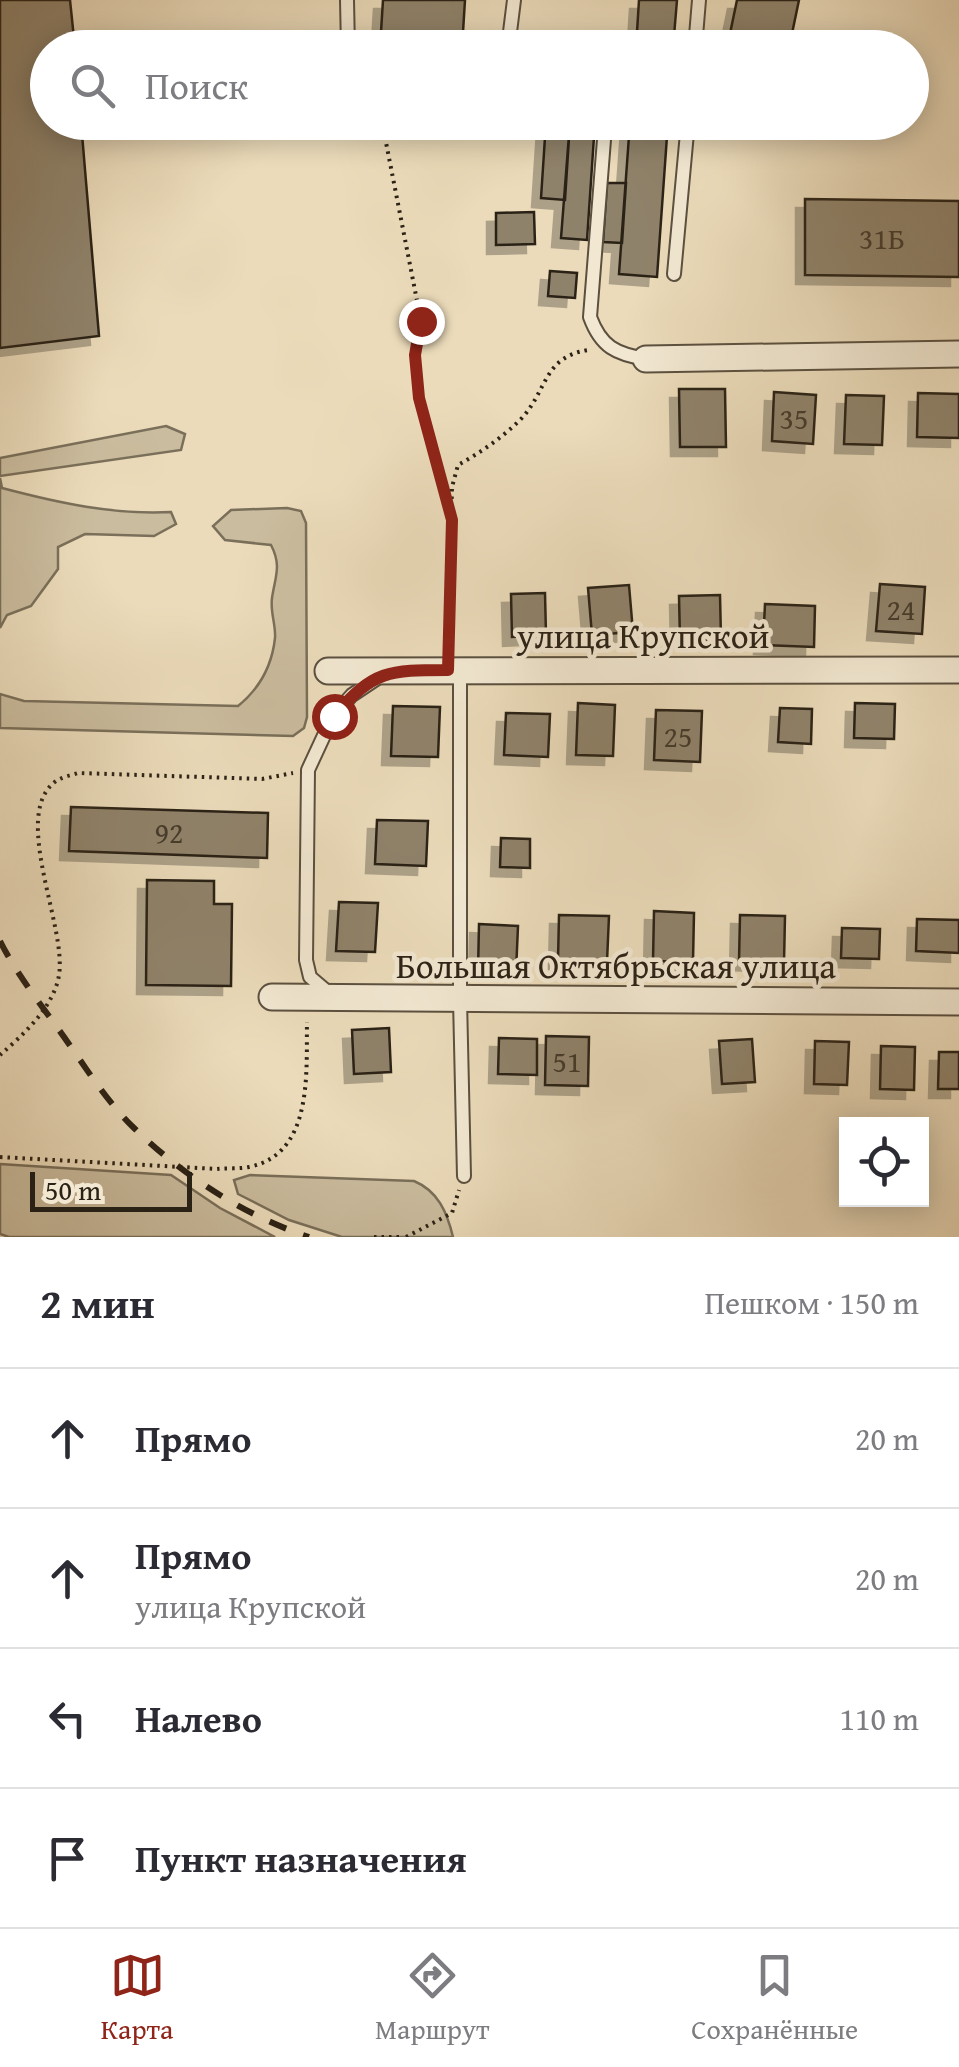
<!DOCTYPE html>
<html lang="ru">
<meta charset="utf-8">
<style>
:root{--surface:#fff;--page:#f2f2f3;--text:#2b2b33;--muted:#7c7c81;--line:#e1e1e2;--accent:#8f2418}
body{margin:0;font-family:"Gentium Book Plus",serif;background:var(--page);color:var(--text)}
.controls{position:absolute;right:30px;bottom:30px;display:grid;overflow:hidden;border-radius:0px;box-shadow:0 5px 25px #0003}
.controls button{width:90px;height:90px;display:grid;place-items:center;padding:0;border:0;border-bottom:2px solid var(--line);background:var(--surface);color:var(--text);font:50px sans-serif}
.scale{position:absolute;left:30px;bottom:25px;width:162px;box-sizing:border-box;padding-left:10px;border:5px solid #2b2216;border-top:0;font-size:28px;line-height:35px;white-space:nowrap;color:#2b2216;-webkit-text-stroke:8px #f2e8d2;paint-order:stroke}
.stop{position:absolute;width:30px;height:30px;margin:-22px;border:8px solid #8f2418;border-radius:50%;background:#fff}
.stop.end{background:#8f2418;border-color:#fff;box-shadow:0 2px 10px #0008}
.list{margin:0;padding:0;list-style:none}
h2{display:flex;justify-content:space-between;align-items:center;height:130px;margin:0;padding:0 40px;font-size:42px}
h2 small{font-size:32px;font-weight:400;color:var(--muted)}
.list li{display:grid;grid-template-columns:65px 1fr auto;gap:30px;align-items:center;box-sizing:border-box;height:140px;padding:0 40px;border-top:2px solid var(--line)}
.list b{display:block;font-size:38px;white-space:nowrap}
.list p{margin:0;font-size:32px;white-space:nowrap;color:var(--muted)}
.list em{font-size:32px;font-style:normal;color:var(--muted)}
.icon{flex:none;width:55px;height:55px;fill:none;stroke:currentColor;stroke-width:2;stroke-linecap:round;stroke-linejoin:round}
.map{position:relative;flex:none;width:959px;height:1237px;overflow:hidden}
.search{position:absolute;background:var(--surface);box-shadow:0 5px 25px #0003;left:30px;right:30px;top:30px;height:110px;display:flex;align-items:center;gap:25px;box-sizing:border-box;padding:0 35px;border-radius:55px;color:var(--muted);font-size:38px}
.sheet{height:690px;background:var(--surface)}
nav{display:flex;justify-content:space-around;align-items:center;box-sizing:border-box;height:140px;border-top:2px solid var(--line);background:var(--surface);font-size:28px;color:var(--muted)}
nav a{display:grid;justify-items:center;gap:5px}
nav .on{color:var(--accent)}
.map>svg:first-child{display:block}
.green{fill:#cabc9e;stroke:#7a6f5a;stroke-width:2.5}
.building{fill:#8f826b;stroke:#2b2216;stroke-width:2.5;filter:url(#shadow)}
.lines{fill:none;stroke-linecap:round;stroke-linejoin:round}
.lane-casing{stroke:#5b503f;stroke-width:16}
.street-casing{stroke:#5b503f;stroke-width:29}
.path{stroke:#2b2216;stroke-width:4;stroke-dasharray:2.5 5;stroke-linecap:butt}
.lane{stroke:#f2e8d2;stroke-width:12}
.street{stroke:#f2e8d2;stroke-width:25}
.rail{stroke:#2b2216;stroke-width:6;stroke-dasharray:18 18;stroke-linecap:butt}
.route{stroke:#8f2418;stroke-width:12}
.labels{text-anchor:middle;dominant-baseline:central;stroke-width:9;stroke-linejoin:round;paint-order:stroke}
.number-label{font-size:30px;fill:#443a2b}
.street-label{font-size:35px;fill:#2b2216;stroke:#f2e8d2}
</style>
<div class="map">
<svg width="959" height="1237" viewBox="0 0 959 1237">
<defs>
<filter id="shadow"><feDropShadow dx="-9" dy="9" stdDeviation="0" flood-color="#0004"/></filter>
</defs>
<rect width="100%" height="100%" fill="#ebdbba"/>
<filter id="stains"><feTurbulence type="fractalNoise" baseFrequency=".002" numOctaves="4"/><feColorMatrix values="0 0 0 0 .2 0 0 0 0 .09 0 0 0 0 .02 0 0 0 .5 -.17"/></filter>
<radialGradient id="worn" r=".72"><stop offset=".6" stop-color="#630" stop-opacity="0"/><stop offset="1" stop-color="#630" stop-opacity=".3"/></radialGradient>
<path class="green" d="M 166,426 L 185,434 L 181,450 L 0,476 L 0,458 Z
M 0,478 L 2,488 C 59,503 113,515 171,512 L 176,524 L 154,536 L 85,534 L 58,547 L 58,569 L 31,606 L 7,615 L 0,628 Z
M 287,508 L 301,511 L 306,523 L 307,717 L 304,728 L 293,736 L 0,728 L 0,694 L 24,701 L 238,706 C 259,689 272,666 275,638 C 276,625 270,612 272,598 C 275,577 282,566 271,545 L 225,540 L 213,526 L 231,510 Z
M 0,1164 L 171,1175 L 220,1208 L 275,1237 L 9,1237 L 0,1234 Z
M 250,1175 L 414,1181 C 438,1191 447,1212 453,1237 L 342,1237 L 289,1220 L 238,1194 L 234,1180 Z"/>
<path class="building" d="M 0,0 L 70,0 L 75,48 L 48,48 L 48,122 L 81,122 L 99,336 L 0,348 Z
M 383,0 L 465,0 L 462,48 L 380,48 Z
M 639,0 L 677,0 L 673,48 L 636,48 Z
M 737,0 L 799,0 L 789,48 L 727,48 Z
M 546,122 L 570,122 L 565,200 L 541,198 Z
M 570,122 L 595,122 L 587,240 L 561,238 Z
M 630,122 L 668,122 L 657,277 L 619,274 Z
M 607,183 L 626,183 L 622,243 L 603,242 Z
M 805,199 L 959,201 L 959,277 L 805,275 Z
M 534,212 L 535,244 L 496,245 L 496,213 Z
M 550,271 L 577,273 L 575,298 L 548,296 Z
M 679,389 L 725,389 L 726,447 L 680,447 Z
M 774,392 L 816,395 L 813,444 L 772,441 Z
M 918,393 L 959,394 L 959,438 L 917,437 Z
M 846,395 L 884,396 L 882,445 L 844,444 Z
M 880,584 L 925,587 L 922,634 L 876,631 Z
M 629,585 L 633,632 L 592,635 L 588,588 Z
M 545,593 L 546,635 L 512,637 L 511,594 Z
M 720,595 L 721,639 L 680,640 L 679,596 Z
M 765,604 L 815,606 L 814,647 L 763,645 Z
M 578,703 L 615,705 L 613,756 L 576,755 Z
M 855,703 L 895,704 L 894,739 L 854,738 Z
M 393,706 L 440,707 L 438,757 L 391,756 Z
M 780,708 L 812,709 L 811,744 L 778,742 Z
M 656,710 L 702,711 L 700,762 L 654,760 Z
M 506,713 L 550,714 L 548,757 L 504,755 Z
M 71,807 L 268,813 L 267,858 L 69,851 Z
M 377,820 L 428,821 L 426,866 L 375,864 Z
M 501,838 L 530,839 L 530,868 L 500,867 Z
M 147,880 L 214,881 L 214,904 L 232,904 L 231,986 L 146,985 Z
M 339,902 L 378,903 L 375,952 L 336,951 Z
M 654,911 L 694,913 L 693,962 L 653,961 Z
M 559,915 L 609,916 L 607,962 L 558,960 Z
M 740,915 L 785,916 L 784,963 L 739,961 Z
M 917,919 L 959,920 L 959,953 L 916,951 Z
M 479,924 L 518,926 L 516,972 L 478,971 Z
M 842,928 L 880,929 L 879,959 L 841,958 Z
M 389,1028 L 391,1072 L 354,1074 L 352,1030 Z
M 546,1036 L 589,1037 L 588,1086 L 545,1085 Z
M 499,1038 L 537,1039 L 537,1075 L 498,1074 Z
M 752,1039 L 755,1082 L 722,1084 L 719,1041 Z
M 815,1041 L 849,1042 L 847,1085 L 814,1084 Z
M 881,1046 L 915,1047 L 914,1090 L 880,1089 Z
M 939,1052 L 959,1052 L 959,1089 L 938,1089 Z"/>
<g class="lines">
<g class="lane-casing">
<path id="lane" d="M 347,0 L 348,48
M 508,48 L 514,0
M 695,48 L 699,0
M 605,127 L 590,317 C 601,347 616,354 646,359
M 674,274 L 688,122
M 460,670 L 460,999 L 464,1176
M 330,994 L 310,977 L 306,960 L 308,770 L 333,716 L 352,695 L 379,677"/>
</g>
<g class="street-casing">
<path id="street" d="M 646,359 L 959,354
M 328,671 L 959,670
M 272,997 L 959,1002"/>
</g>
<path class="path" d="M 382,122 L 421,321 L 415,355 L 419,398 L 450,515
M 448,649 L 452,487 L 458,465 C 480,453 503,437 521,419 C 548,390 543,357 588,350
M 0,1055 C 23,1035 54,1007 59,975 C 67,926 10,814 56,781 C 62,777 72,775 78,773 L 262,779 L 293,773
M 0,1157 L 217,1169 C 227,1168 239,1169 249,1167 C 314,1154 306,1071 307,1022
M 374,1237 L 400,1237
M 406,1237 L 452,1213 L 459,1190"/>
<use href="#lane" class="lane"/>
<use href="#street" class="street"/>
<path class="rail" d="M 0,941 C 16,973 39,1002 59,1030 C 83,1063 105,1100 134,1128 C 182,1175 245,1216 309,1237"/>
</g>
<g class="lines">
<path class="route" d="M 334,716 C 374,670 388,670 448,670 L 452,520 L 419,398 L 415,355 L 421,321"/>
</g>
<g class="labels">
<g class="number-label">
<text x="882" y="238">31Б</text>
<text x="794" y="418">35</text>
<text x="901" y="609">24</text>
<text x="678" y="736">25</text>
<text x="169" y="832">92</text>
<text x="567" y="1061">51</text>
</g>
<g class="street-label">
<text x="643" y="635">улица Крупской</text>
<text x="616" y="965">Большая Октябрьская улица</text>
</g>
</g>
<rect width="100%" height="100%" filter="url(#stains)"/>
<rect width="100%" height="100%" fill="url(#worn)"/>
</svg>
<div class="controls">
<button><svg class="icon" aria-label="locate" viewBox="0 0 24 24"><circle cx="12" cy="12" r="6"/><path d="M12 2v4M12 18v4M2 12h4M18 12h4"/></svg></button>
</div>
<div class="scale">50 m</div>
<div class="stop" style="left:334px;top:716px"></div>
<div class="stop end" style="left:421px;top:321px"></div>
<div class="search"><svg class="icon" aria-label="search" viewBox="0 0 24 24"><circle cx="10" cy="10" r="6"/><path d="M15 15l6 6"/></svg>Поиск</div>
</div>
<section class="sheet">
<h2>2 мин<small>Пешком · 150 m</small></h2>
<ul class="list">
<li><svg class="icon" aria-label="ahead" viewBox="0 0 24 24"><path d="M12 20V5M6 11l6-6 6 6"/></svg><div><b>Прямо</b></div><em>20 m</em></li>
<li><svg class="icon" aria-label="ahead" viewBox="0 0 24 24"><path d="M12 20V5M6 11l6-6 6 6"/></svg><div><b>Прямо</b><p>улица Крупской</p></div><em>20 m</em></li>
<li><svg class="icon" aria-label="left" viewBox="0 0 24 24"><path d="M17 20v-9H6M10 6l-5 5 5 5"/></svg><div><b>Налево</b></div><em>110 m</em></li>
<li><svg class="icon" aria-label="arrive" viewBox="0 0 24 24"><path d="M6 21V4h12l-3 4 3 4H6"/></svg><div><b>Пункт назначения</b></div></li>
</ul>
</section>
<nav>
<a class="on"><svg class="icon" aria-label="map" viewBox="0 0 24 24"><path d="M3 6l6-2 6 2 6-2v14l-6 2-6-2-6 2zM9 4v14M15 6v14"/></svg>Карта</a>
<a><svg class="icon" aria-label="directions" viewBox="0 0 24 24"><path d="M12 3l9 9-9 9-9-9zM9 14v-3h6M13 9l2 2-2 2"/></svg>Маршрут</a>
<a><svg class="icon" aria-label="saved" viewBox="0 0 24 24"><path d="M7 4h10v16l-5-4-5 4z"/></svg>Сохранённые</a>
</nav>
